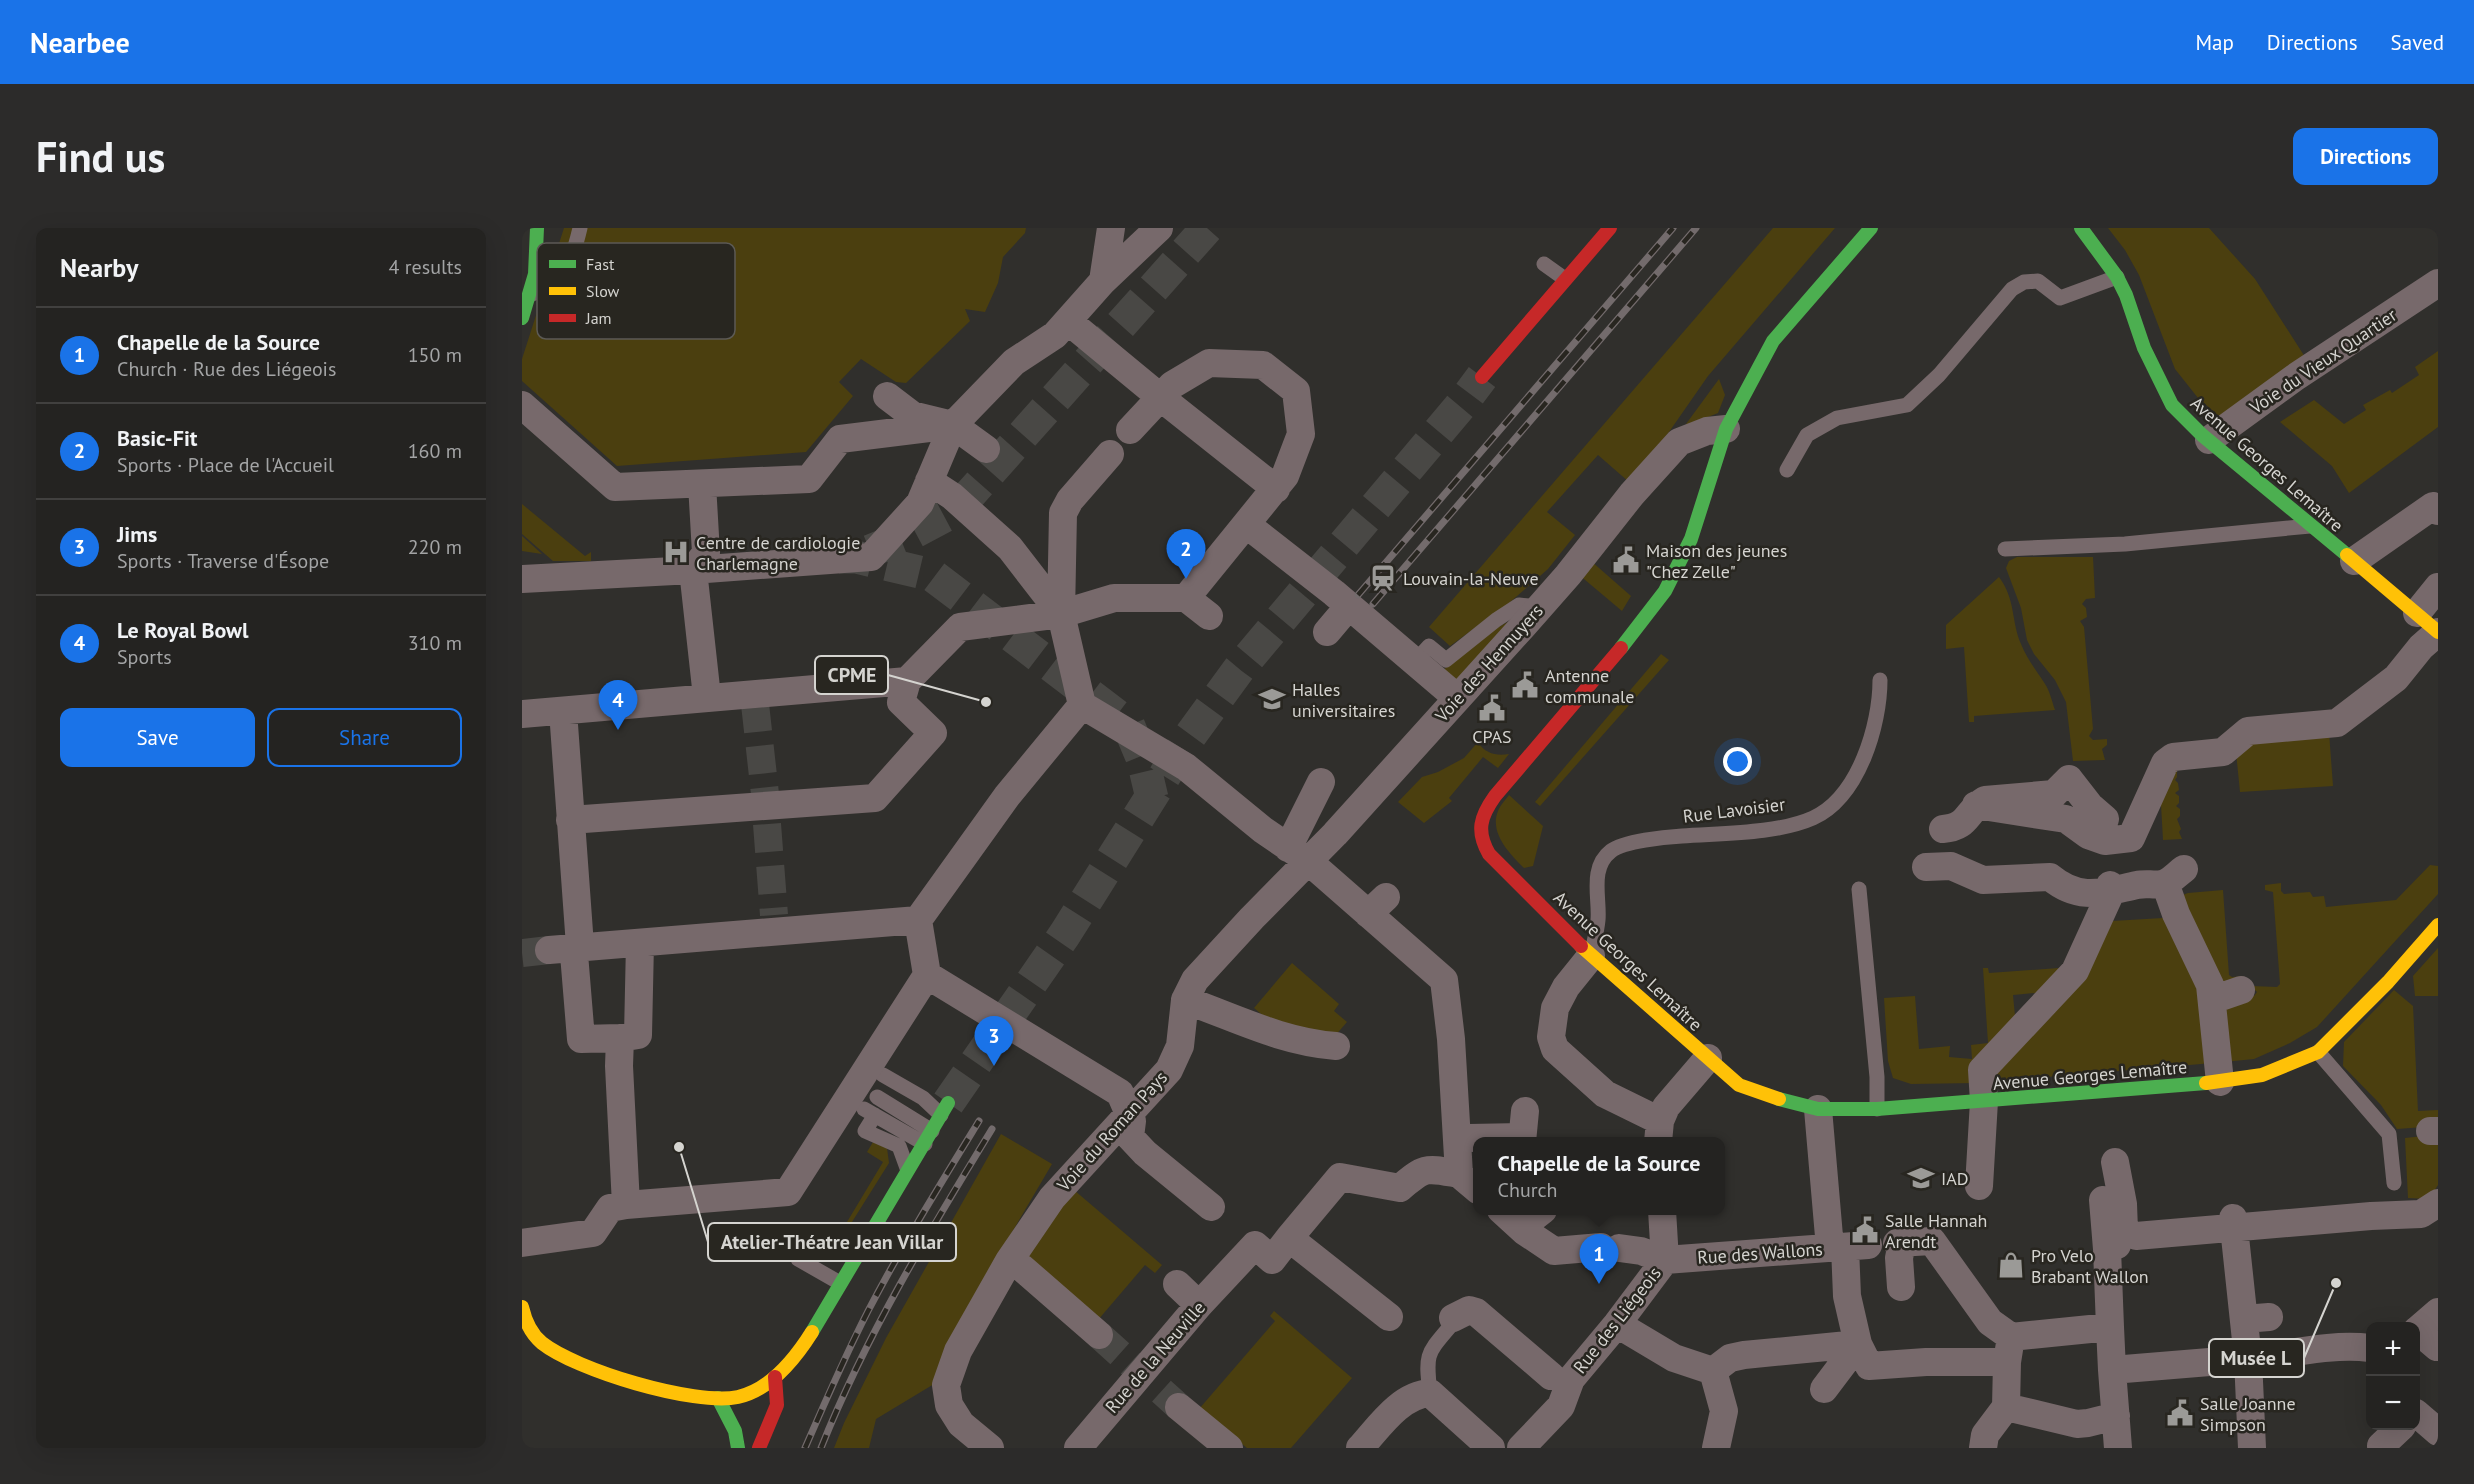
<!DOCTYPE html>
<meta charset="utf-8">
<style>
:root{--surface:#242321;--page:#2c2b2a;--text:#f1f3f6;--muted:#a3a4a5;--line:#41403f;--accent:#1a73e8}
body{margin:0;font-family:"PT Sans",sans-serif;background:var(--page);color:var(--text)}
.controls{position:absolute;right:18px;bottom:18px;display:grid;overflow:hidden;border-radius:12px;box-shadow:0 6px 24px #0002}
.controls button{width:54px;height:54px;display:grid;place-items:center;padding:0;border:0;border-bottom:2px solid var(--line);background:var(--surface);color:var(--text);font:30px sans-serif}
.you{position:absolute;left:1216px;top:534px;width:21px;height:21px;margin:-15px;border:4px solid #fff;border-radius:50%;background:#1a73e8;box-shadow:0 0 0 9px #1a73e833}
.badge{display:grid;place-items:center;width:39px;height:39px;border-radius:50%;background:var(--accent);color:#fff;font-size:20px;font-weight:700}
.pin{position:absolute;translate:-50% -50px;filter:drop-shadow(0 2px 3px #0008)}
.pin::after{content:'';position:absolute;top:32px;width:21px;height:18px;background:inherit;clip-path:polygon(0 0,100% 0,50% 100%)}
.popup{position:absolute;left:951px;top:909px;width:252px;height:78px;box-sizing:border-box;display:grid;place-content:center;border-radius:12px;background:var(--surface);filter:drop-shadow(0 2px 4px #0005);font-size:20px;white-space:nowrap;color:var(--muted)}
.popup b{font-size:22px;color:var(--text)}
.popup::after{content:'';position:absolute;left:50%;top:100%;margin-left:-12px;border:12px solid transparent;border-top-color:var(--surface)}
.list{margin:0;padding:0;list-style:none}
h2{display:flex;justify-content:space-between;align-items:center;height:78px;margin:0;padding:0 24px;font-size:26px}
h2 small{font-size:20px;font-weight:400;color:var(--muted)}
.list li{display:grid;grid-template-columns:39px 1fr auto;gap:18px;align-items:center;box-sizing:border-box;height:96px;padding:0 24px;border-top:2px solid var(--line)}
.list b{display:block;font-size:22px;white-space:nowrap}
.list p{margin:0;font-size:20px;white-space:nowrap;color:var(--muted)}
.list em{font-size:20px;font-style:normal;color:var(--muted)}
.actions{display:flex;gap:12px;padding:18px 24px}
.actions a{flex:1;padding:14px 0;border:2px solid var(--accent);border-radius:12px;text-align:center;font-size:21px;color:var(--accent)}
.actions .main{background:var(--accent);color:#fff}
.map{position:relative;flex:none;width:1916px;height:1220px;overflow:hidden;border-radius:12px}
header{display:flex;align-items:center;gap:36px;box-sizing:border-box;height:84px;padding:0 30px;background:var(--accent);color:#fff}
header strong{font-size:28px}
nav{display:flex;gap:33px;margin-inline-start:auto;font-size:21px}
.intro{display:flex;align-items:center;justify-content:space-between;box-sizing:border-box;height:144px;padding:0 36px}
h1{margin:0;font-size:42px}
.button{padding:15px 27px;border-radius:12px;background:var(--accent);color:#fff;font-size:21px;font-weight:700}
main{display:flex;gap:36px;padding:0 36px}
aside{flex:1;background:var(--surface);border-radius:12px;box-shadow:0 6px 24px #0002}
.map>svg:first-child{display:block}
.green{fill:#4b3f0f}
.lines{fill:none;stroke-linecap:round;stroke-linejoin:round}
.street-tunnel{stroke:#494845;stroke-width:28;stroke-dasharray:28 14;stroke-linecap:butt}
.secondary-tunnel{stroke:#494845;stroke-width:33;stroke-dasharray:33 16;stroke-linecap:butt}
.lane{stroke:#77696b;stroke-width:15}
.street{stroke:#77696b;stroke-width:28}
.fast{stroke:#4caf50;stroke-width:14}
.slow{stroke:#ffc107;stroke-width:14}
.jam{stroke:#c62828;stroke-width:14}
.rail-casing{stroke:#736b6c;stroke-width:7}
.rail{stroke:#282620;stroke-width:4.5;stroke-dasharray:14;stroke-linecap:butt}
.labels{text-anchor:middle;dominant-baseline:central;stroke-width:5;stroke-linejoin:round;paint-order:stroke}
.street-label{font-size:18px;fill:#d5d4d0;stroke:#282620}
.poi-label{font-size:18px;fill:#d5d4d0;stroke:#282620;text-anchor:start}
.key{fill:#282620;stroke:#5c5a55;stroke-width:1.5}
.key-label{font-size:16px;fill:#d5d4d0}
.leader{fill:none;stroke:#d5d4d0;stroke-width:2}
.callout-dot{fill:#d5d4d0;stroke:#282620;stroke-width:2}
.callout{fill:#282620;stroke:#d5d4d0;stroke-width:2}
.callout-label{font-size:20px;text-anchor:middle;font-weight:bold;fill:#d5d4d0}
</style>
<header>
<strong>Nearbee</strong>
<nav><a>Map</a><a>Directions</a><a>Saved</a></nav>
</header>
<div class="intro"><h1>Find us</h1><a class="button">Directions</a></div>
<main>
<aside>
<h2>Nearby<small>4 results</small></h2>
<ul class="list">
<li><span class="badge">1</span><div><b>Chapelle de la Source</b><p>Church · Rue des Liégeois</p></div><em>150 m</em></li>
<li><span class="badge">2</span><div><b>Basic-Fit</b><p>Sports · Place de l'Accueil</p></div><em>160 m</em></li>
<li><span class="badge">3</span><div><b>Jims</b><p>Sports · Traverse d'Ésope</p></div><em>220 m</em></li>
<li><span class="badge">4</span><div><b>Le Royal Bowl</b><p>Sports</p></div><em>310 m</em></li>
</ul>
<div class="actions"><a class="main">Save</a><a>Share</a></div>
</aside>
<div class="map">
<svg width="1916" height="1220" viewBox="0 0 1916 1220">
<rect width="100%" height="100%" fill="#302f2c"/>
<path class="green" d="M 42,0 L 504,0 L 503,5 L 481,29 L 476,55 L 463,84 L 443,81 L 448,93 L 384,155 L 374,154 L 339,131 L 317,154 L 331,168 L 284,224 L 95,238 L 0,153 L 0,131 Z
M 1251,0 L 1313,0 L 1186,148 L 1147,204 L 1107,254 L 1076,227 L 1025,284 L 1053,307 L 1026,341 L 987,375 L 928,418 L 907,399 Z
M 1586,0 L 1687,0 L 1733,51 L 1783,129 L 1698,189 L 1676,170 L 1653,141 L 1617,47 L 1603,22 Z
M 1916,123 L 1916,199 L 1827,265 L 1810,238 L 1758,194 L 1792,172 L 1822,196 L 1844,182 L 1841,177 L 1868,162 L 1870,165 L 1897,147 L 1893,139 Z
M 1197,151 L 1203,167 L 1196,185 L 1166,197 L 1164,196 Z
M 0,276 L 63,328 L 69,324 L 69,333 L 31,333 L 0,306 Z
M 0,308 L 20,326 L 0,323 Z
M 1495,329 L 1571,329 L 1573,370 L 1564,371 L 1560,376 L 1564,380 L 1565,389 L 1558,393 L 1562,399 L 1571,501 L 1567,508 L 1571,512 L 1585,511 L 1585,517 L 1580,521 L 1583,532 L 1551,533 L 1544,474 L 1533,452 L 1512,426 L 1505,412 L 1499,380 L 1484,340 L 1487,333 Z
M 1069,333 L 1109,368 L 1100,383 L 1056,346 Z
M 1477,349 C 1494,372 1489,393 1499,416 C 1505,431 1514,442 1523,456 C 1528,463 1530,474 1533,482 L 1452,488 L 1452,494 L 1447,494 L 1442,419 L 1424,421 L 1424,397 Z
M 993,390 L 930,458 L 916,446 L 975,400 Z
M 1139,426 L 1147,432 L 1018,578 L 1013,574 Z
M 1807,504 L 1811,558 L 1718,564 L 1714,524 L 1727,509 Z
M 956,514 C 963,526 975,528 987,526 L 976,540 L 961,529 L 927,570 L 930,573 L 902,595 L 876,574 L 900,549 L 916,544 L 942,530 Z
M 1655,539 L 1655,549 L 1653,552 L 1656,555 L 1657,562 L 1653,565 L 1657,568 L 1657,575 L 1654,578 L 1658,581 L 1658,588 L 1655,591 L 1659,601 L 1657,604 L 1660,611 L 1641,612 L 1638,559 Z
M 987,567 L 1021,598 L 1011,638 L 1002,640 C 988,626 967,605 976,583 C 978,578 983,572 987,567 Z
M 1908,637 L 1916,638 L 1916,666 L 1795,799 L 1768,815 L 1732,831 L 1702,834 L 1698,772 L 1732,768 L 1735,764 L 1729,758 L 1755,759 L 1758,756 L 1751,664 L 1743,662 L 1743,657 L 1759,655 L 1759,663 L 1762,666 L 1788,664 L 1791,669 L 1802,668 L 1804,679 L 1874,672 Z
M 1701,662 L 1707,747 L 1710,749 L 1722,748 L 1698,767 L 1655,669 L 1666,665 Z
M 1641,690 L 1685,758 L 1691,835 L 1467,854 L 1590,693 Z
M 1916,720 L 1916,768 L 1893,768 L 1891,748 Z
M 770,735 L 817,776 L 812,783 L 825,794 L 812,809 L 750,795 L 732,780 Z
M 1461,740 L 1466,740 L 1467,745 L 1537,740 L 1524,764 L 1491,767 L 1494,799 L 1454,855 L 1389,856 L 1371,850 L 1366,833 L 1362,770 L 1393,768 L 1397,821 L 1428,818 L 1427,829 L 1450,831 L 1449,817 L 1466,815 Z
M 1872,762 L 1891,778 L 1896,883 L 1916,882 L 1916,898 L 1875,901 L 1859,877 L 1821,838 L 1822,814 Z
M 479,906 L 530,936 L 476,1028 L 417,1153 L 354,1191 L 347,1220 L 312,1220 L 322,1195 L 364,1110 Z
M 1911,907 L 1916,916 L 1916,957 L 1907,971 L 1886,970 L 1883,910 Z
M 351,914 L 365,920 L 367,935 L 308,1029 L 301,1034 L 361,934 L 345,924 Z
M 552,962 L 640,1037 L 633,1045 L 623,1037 L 576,1092 L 501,1028 Z
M 752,1083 L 830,1150 L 769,1220 L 725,1220 L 677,1181 L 753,1093 L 748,1088 Z"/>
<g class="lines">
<path class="street-tunnel" d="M 233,476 L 243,566
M 245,596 L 252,687
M 0,725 L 27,722
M 577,1107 L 657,1179"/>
<path class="secondary-tunnel" d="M 348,323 L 385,308 L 434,282 L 685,0
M 317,329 L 334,329 L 410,347 L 606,496 L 621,532 L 630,570
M 426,875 L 543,706 L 665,512 L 717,441 L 939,177 L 960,149"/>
<path class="lane" d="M 1022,36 L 1043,51
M 10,66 C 44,52 50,34 58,0
M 1265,242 L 1285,207 L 1315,190 L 1385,177 L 1417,147 L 1490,61 L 1502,54 L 1516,53 L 1538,70 L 1595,49
M 1483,321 L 1603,316 L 1788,298
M 897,429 L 907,418 L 924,432 L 974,392 L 997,377 L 1018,379
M 1337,661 L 1355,849 L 1355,881
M 1069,728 C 1071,717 1075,704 1076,692 C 1078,670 1067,640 1089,623 C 1102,613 1143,609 1160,608 C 1200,605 1255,606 1291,590 C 1337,569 1358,497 1358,452
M 1796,824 L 1867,906 L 1872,955
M 361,847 L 401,870 L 419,887
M 355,869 L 410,903
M 342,881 L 403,916
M 353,887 L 343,903 L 377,918 L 385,940
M 276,1031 L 318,1055
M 908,1165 C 903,1124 905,1126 931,1095 L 928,1085"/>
<path class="street" d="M 581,53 L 637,0
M 546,93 L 638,169 L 754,261
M 365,168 L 390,187 L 431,197 L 464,221
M 0,177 L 93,259 L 287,251 L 318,211 L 431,197
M 608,202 L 650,157 L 687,135 L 741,137 L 774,163 L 779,206 L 763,248 L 664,370 L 687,388
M 1687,212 L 1775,148 L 1916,55
M 407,253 L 430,268 L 488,320 L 539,386
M 180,256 L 184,325 L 171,342 L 185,469
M 725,297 L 812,365 L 927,463 L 933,472
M 1832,333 L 1911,278 L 1916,283
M 0,351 L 171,342 L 349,329 L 398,275 L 431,197 L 492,134 L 533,107 L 581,53 L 589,0
M 1895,385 L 1916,359
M 539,386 L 541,285 L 548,272 L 588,226
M 539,386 L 592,370 L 664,370
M 805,404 L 827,378
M 41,483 L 57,704 L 58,720 L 52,726 L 59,811 L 98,810 L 97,838 L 104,977
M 0,486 L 385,453 L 438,399 L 539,386 L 560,477 L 664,539 L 741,602 L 785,632 L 922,752 L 929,811 L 937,946 L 956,962
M 1454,577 L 1544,591 L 1566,607 L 1583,613 L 1609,610 L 1643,535 L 1651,529 L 1701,524 L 1726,503 L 1815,495 L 1874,450 L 1899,419 L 1916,404
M 48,592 L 353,570 L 411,505 L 379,474 L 385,453
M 1421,601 C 1447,599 1443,584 1463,572 L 1532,566 L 1547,551 L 1568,578 L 1583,591
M 766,620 L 799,554
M 1404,639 L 1429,638 L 1461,652 L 1528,649 C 1558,674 1581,664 1615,657 C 1624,655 1635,658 1643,655 C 1650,652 1656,645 1662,641
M 1643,655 L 1654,686 L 1688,757 L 1698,854
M 846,686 L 864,669
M 27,722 L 396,692
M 1069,728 L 1044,759 L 1033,780 L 1029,809 L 1033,821 L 1083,866 L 1138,893
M 405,747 L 598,865 L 610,893 L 608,909 L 623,925 L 689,979
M 663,772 C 714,790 760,814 814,818
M 1690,772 L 1719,762
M 98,810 L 116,807 L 118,715
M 1296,881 L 1308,1020
M 1908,903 L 1916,903
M 947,910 L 1000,909
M 1000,914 L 1003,883
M 1136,914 L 1138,893 L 1144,879 L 1186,830
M 1593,934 L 1601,976 L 1602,1002 L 1614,1008 L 1849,988 L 1899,986 L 1916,975
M 1457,958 L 1462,873 L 1460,842 L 1553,743 L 1589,664 L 1588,657
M 1581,972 L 1585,1021
M 979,982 L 1002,1003 L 1032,1023 L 1079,1019
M 1711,990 L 1726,1131 L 1730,1220
M 1002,1003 L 1007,993 L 1021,982
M 767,1010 L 818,949 L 878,960 C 904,938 904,940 937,946
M 0,1015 L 71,1005 L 88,980 L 104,977 L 266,964 L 405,747 L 396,692 L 485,568 L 560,477
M 1375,1015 L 1410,1013 L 1468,1094 L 1489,1109 L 1485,1134 L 1484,1179 L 1463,1207 L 1461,1220
M 1097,1020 L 1119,1023 L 1143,1032 L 1346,1017
M 487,1033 L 500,1040 L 577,1107
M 655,1056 L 677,1077
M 1379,1059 L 1377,1030 L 1380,1015
M 931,1090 L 947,1082 L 954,1084 L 1029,1148
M 1722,1091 L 1747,1089
M 1095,1096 L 1152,1130 L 1191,1143 L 1208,1130 L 1222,1127 L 1336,1116 L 1347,1138 L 1404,1134 L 1485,1134
M 1588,1099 L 1585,1021 L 1595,1017
M 1895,1102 L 1915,1119
M 1894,1103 L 1916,1084
M 1489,1109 L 1588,1099 L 1590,1142
M 1191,1143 L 1202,1183 L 1194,1220
M 1302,1161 L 1336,1116 L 1325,1068 L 1323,1019
M 657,1179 L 707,1220
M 1484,1179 L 1555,1196 L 1566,1195 L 1594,1188
M 1894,1185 L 1916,1204
M 1859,1218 L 1880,1198
M 468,1220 L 439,1196 L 427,1177 L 424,1157 L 436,1123 L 487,1033 L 530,970 L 647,842 L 658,818 L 663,772 L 673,752 L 730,690 L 813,606 L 1001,398 L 1046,347 L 1110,266 L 1157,214 L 1185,203 L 1204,201
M 556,1220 L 677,1077 L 733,1017 L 750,1032 L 767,1010 L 867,1089
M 838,1220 C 857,1199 878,1167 908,1165 L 969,1220
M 999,1220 L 1039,1178 L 1049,1151 L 1095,1096 L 1143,1032 L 1140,982
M 1596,1220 L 1590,1142 C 1635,1138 1680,1135 1724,1131 C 1765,1127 1807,1115 1848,1120"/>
<path class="fast" d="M 1559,0 L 1595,49 L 1604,67 L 1622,120 L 1650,177 L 1680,207 L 1825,327
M 0,90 L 13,46 L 15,0
M 1099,420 L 1143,363 L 1169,311 L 1204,201 L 1251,113 L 1349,0
M 1257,871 L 1296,881 L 1355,881 L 1684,855
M 290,1104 L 426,875
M 196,1170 L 213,1203 L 216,1220"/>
<path class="slow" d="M 1825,327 L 1916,404
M 1059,718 L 1217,857 L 1257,871
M 1684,855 L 1740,847 L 1796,824 L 1866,754 L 1916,697
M 0,1079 C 3,1092 9,1106 20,1115 C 54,1142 172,1178 216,1169 C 248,1162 273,1131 290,1104"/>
<path class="jam" d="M 960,149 L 1088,0
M 1059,718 L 967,626 C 954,603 958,589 973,568 L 1099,420
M 237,1220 L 255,1177 L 253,1149"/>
<g class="rail-casing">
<path id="rail" d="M 836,367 L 1151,0
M 851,376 L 1174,0
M 283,1220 C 303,1174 323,1128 346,1083 C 380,1018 419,955 457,893
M 299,1220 C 344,1107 407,1004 470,901"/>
</g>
<use href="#rail" class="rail"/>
</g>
<defs>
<g id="hospital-bare" transform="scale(2.07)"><path d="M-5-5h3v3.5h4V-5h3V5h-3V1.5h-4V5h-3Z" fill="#9b9a97" stroke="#282620" stroke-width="2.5" paint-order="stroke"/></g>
<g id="civic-bare" transform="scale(2.07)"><path d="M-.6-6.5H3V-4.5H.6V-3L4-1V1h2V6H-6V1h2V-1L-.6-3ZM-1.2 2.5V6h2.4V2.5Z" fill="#9b9a97" stroke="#282620" stroke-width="2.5" paint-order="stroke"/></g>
<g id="station-bare" transform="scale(2.07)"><path d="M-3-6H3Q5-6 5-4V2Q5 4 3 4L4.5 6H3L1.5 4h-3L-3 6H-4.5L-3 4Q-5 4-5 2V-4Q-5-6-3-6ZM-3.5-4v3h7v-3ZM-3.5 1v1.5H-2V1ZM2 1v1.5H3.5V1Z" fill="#9b9a97" stroke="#282620" stroke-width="2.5" paint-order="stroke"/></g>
<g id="university-bare" transform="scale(2.07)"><path d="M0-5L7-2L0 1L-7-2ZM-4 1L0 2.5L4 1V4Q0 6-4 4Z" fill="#9b9a97" stroke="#282620" stroke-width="2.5" paint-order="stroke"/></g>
<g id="shop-bare" transform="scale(2.07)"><path d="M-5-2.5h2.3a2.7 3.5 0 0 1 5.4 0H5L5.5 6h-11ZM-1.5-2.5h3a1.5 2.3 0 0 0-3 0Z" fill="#9b9a97" stroke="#282620" stroke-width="2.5" paint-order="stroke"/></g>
</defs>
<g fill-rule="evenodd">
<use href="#hospital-bare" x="154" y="324"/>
<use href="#civic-bare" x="1104" y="332"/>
<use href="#station-bare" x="861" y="350"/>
<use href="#civic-bare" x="1003" y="457"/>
<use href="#university-bare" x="750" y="471"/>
<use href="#civic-bare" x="970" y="480"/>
<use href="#university-bare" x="1399" y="950"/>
<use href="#civic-bare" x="1343" y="1002"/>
<use href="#shop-bare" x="1489" y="1037"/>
<use href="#civic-bare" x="1658" y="1185"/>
</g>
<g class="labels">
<g class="street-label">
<text transform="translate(1801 133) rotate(-34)">Voie du Vieux Quartier</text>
<text transform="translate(1745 236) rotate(41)">Avenue Georges Lemaître</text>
<text transform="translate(967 435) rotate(-48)">Voie des Hennuyers</text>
<text transform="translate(1212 582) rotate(-7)">Rue Lavoisier</text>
<text transform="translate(1106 733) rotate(43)">Avenue Georges Lemaître</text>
<text transform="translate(1568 847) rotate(-5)">Avenue Georges Lemaître</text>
<text transform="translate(590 903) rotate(-48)">Voie du Roman Pays</text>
<text transform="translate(1238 1025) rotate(-4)">Rue des Wallons</text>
<text transform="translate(1095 1092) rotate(-52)">Rue des Liégeois</text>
<text transform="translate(633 1129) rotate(-49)">Rue de la Neuville</text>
</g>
<g class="poi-label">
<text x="174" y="314">Centre de cardiologie<tspan x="174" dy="21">Charlemagne</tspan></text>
<text x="1124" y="322">Maison des jeunes<tspan x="1124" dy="21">"Chez Zelle"</tspan></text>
<text x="881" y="350">Louvain-la-Neuve</text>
<text x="1023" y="447">Antenne<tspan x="1023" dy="21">communale</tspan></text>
<text x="770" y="461">Halles<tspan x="770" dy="21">universitaires</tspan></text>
<text x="970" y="508" text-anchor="middle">CPAS</text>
<text x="1419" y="950">IAD</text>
<text x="1363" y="992">Salle Hannah<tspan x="1363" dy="21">Arendt</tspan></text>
<text x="1509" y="1027">Pro Velo<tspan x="1509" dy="21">Brabant Wallon</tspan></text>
<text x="1678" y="1175">Salle Joanne<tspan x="1678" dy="21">Simpson</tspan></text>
</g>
</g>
<rect x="15" y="15" width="198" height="96" rx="9" class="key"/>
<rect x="27" y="32" width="27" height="8" fill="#4caf50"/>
<rect x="27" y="59" width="27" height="8" fill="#ffc107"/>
<rect x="27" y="86" width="27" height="8" fill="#c62828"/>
<g class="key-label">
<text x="64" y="42">Fast</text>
<text x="64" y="69">Slow</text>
<text x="64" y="96">Jam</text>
</g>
<path class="leader" d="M464 474L366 447M157 919L186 1014M1814 1055L1782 1130"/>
<g class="callout-dot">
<circle cx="464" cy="474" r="6"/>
<circle cx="157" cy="919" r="6"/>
<circle cx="1814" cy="1055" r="6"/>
</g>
<g class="callout">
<rect x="293" y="428" width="73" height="38" rx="6"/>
<rect x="186" y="995" width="248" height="38" rx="6"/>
<rect x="1687" y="1111" width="95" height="38" rx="6"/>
</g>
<g class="callout-label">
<text x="330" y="454">CPME</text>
<text x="310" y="1021">Atelier-Théatre Jean Villar</text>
<text x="1734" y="1137">Musée L</text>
</g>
</svg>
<div class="controls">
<button>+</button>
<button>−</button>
</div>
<div class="you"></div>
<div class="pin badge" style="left:1077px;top:1056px">1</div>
<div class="popup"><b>Chapelle de la Source</b>Church</div>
<div class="pin badge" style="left:664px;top:351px">2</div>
<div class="pin badge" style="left:472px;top:838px">3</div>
<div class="pin badge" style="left:96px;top:502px">4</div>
</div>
</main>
